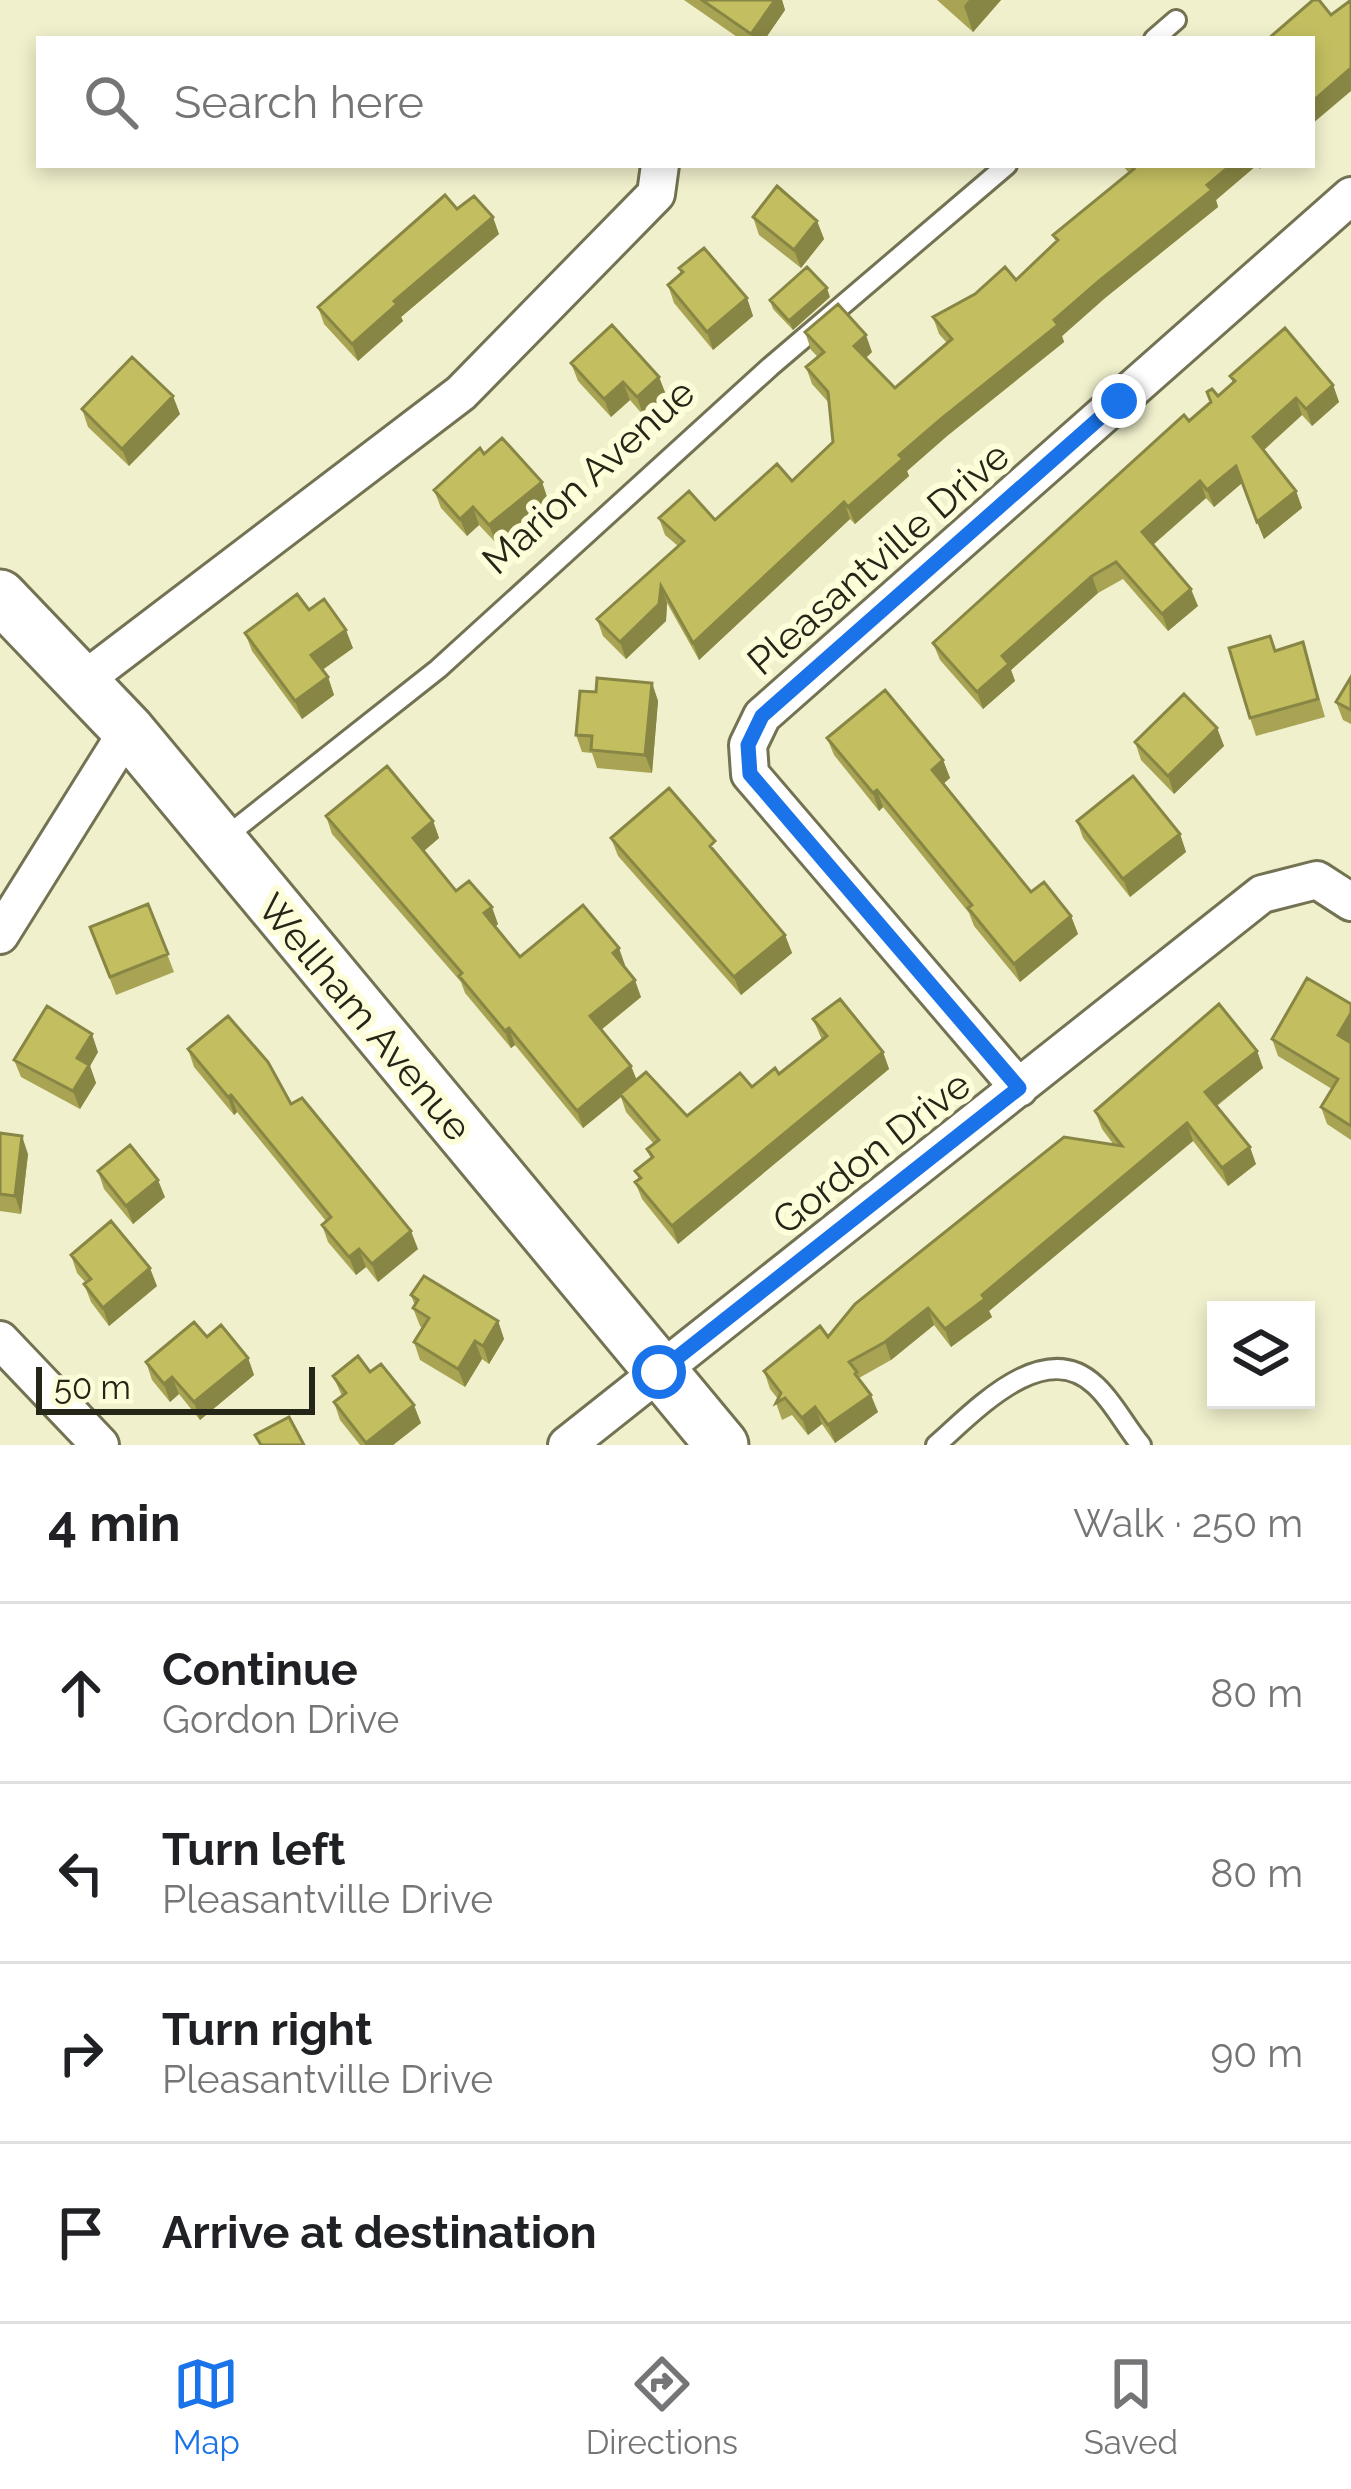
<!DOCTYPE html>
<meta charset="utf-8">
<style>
:root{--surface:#fff;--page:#f2f2f2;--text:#202124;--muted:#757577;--line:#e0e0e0;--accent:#1a73e8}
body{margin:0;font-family:Raleway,sans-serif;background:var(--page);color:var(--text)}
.controls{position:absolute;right:36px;bottom:36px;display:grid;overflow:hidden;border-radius:0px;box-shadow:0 6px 18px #0003}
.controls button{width:108px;height:108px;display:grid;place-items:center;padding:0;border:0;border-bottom:3px solid var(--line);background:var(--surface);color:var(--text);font:60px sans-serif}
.scale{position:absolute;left:36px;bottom:30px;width:279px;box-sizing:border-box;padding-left:12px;border:6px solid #252518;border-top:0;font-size:33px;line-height:42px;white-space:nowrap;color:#252518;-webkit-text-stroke:9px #fdfdda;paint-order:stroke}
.stop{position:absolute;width:36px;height:36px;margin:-27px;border:9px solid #1a73e8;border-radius:50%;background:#fff}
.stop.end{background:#1a73e8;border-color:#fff;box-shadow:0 3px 12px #0008}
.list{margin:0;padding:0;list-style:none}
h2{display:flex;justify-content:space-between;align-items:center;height:156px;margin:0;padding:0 48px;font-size:51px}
h2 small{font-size:39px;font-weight:400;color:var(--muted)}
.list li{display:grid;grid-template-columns:78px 1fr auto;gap:36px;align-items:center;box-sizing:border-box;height:180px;padding:0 48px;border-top:3px solid var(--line)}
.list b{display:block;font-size:45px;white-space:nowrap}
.list p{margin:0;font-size:39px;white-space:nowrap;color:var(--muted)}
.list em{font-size:39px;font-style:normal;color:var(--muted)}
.icon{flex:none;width:66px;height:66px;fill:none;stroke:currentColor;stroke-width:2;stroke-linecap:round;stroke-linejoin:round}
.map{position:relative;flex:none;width:1351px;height:1445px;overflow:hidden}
.search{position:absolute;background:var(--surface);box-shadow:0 6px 18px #0003;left:36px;right:36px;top:36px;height:132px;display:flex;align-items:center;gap:30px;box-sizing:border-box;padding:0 42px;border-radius:0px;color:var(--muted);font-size:45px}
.sheet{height:876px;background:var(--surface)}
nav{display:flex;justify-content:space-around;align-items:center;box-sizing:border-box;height:168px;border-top:3px solid var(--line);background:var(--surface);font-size:33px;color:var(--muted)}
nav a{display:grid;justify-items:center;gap:6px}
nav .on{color:var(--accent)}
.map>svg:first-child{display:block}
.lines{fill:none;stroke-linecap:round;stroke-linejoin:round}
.lane-casing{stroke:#737253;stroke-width:24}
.street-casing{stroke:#737253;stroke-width:42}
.secondary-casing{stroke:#737253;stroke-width:57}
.lane{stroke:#fff;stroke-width:18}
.street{stroke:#fff;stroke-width:36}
.secondary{stroke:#fff;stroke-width:51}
.wall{fill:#a8a453}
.shaded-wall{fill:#888644}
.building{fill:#c3bf61;stroke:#888644;stroke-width:3}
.route{stroke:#1a73e8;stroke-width:15}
.labels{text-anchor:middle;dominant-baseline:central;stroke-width:12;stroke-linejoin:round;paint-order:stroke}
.street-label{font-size:39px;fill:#252518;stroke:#fdfdda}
</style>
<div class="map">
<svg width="1351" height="1445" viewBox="0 0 1351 1445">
<rect width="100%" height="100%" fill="#f0f0cd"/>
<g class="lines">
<g class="lane-casing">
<path id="lane" d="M 1154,39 L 1176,20
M 224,838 L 438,669 L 770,367 L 1007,165
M 936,1445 C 974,1412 1043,1336 1095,1385 C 1113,1401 1125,1426 1141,1445"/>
</g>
<g class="street-casing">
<path id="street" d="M 84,680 L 461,393 L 656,194 L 660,165
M 0,935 L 128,730
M 1019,1088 L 750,774 L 748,745 L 762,716 L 1351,196
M 0,1340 L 100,1445
M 567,1445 L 1262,894 L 1317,880 L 1351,902"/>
</g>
<g class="secondary-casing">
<path id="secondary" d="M 0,596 L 128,730 L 722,1445"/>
</g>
<use href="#lane" class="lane"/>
<use href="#street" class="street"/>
<use href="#secondary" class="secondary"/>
</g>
<path class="wall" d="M 684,0 L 782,0 L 785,10 L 765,39 L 740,39 Z
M 937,0 L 1001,0 L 973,32 Z
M 1122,165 L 1265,165 L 1260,169 L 1257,165 L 1216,200 L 1218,207 L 1105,298 L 1062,336 L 1064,342 L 947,436 L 907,471 L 909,476 L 855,524 L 850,519 L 699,660 L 667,603 L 666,621 L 626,659 L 603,636 L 597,619 L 678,546 L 665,535 L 659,518 L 715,520 L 792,481 L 833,442 L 829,403 L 812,384 L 806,367 L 818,357 L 811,350 L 805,332 L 872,352 L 866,358 L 895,388 L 947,343 L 939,334 L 933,317 L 1016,280 L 1056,242 L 1053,235 L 1129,173 Z
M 457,209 L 499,234 L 401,317 L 403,321 L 358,361 L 324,324 L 318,307 Z
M 753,217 L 817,221 L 824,239 L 801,268 L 759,235 Z
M 679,268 L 747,298 L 753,316 L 713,350 L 674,303 L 668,285 L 681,274 Z
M 830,297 L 793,330 L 773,309 L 770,300 Z
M 571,363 L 659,377 L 666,395 L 643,415 L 630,400 L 611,417 L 578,381 Z
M 1230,376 L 1333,385 L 1339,402 L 1312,426 L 1302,415 L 1263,451 L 1296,491 L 1302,508 L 1264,539 L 1242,483 L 1214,507 L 1206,498 L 1153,545 L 1198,606 L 1168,631 L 1123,579 L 1098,593 L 1011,670 L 1015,681 L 983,709 L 940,660 L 933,643 L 1233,383 Z
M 82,409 L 180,414 L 129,466 L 88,427 Z
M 484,454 L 542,482 L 548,500 L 496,543 L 479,525 L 467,536 L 441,508 L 434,490 Z
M 309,610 L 353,648 L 322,670 L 328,677 L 334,695 L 302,719 L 252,651 L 245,633 Z
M 1303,642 L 1325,717 L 1256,736 L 1250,718 L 1275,650 Z
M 1351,677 L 1351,724 L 1343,720 L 1336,702 Z
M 652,683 L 658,701 L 652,773 L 597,768 L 592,753 L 582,752 L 576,735 L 596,692 Z
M 1217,728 L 1224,746 L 1174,794 L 1141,760 L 1135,742 Z
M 827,738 L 943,760 L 950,778 L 943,784 L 1031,892 L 1071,916 L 1078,934 L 1020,982 L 974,926 L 969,913 L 883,807 L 879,811 L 834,755 Z
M 326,816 L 433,821 L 439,838 L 424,851 L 456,891 L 498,924 L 495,927 L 520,957 L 625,965 L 624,967 L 641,997 L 601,1030 L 631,1066 L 636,1080 L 687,1116 L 779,1074 L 822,1040 L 813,1019 L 883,1052 L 889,1069 L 678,1244 L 642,1199 L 635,1182 L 639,1179 L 635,1171 L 651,1159 L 647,1149 L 654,1144 L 626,1112 L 621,1097 L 583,1128 L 515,1045 L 511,1048 L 465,993 L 461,982 L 332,834 Z
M 1077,821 L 1180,834 L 1186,852 L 1130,897 L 1083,838 Z
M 611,838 L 722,860 L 785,935 L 792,953 L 741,995 L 618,856 Z
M 148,904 L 174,972 L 116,995 L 90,927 Z
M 1272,1039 L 1351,1043 L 1351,1140 L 1327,1124 L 1321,1107 L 1332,1089 L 1278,1056 Z
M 188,1049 L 291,1104 L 418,1249 L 378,1282 L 366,1267 L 356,1275 L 328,1242 L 322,1225 L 326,1221 L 237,1112 L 234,1115 L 194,1067 Z
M 1257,1051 L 1263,1068 L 1217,1106 L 1256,1164 L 1228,1186 L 1193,1141 L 989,1311 L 992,1317 L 951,1347 L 934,1325 L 891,1360 L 859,1378 L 878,1412 L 835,1443 L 822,1424 L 808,1435 L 792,1415 L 782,1420 L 776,1403 L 778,1399 L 770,1389 L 764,1371 L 828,1337 L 1114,1145 L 1102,1129 L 1095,1111 Z
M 98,1052 L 90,1066 L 96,1083 L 80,1109 L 21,1077 L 14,1060 Z
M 0,1133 L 28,1154 L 21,1214 L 0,1211 Z
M 98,1171 L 165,1197 L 133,1224 L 104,1189 Z
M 71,1255 L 157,1286 L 109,1326 L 91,1302 L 84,1284 L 86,1283 L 77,1273 Z
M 411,1295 L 498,1321 L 504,1339 L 489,1364 L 482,1359 L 465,1387 L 420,1360 L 414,1342 L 422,1328 L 420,1326 L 413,1308 L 415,1306 Z
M 207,1337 L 248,1358 L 254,1375 L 200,1420 L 179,1394 L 170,1402 L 152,1380 L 146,1362 Z
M 370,1372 L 421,1423 L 393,1445 L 360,1445 L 340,1420 L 334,1402 L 342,1396 L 333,1376 Z"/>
<path class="shaded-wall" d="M 775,0 L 782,0 L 785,10 L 765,39 L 753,39 L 751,34 Z
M 969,0 L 1001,0 L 973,32 L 964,6 Z
M 1351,68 L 1351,91 L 1312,124 L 1312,102 Z
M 1231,165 L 1257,165 L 1216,200 L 1218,207 L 1105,298 L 1062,336 L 1064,342 L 947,436 L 907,471 L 909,476 L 855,524 L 848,507 L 899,455 Z
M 493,217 L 499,234 L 401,317 L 403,321 L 358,361 L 352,344 L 394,301 Z
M 817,221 L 824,239 L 801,268 L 794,250 Z
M 827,288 L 830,297 L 793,330 L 789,321 Z
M 747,298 L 753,316 L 713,350 L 707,332 Z
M 866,335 L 872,352 L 860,363 L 854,346 Z
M 659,377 L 666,395 L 643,415 L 637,397 Z
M 623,382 L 630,400 L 611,417 L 604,399 Z
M 1333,385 L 1339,402 L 1312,426 L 1306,409 Z
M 173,396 L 180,414 L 129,466 L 122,449 Z
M 1296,398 L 1302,415 L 1259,454 L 1253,437 Z
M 1236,466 L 1242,483 L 1214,507 L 1207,490 Z
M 1200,481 L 1206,498 L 1148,549 L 1142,532 Z
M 542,482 L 548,500 L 496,543 L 489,525 Z
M 1296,491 L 1302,508 L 1264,539 L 1257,522 Z
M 844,502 L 850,519 L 699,660 L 693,643 Z
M 473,507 L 479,525 L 467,536 L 460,519 Z
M 1092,576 L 1098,593 L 1011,670 L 1015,681 L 983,709 L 977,692 L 1002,656 Z
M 661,586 L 667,603 L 666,621 L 626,659 L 620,642 Z
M 1191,589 L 1198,606 L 1168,631 L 1162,614 Z
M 346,630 L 353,648 L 318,673 L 311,655 Z
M 328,677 L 334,695 L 302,719 L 295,701 Z
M 652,683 L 658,701 L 652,773 L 645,755 Z
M 1217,728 L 1224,746 L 1174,794 L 1168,776 Z
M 943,760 L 950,778 L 938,788 L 932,770 Z
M 877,790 L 883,807 L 879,811 L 873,793 Z
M 433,821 L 439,838 L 419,855 L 413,838 Z
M 1180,834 L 1186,852 L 1130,897 L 1123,879 Z
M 492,907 L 498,924 L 491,930 L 484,913 Z
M 1071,916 L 1078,934 L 1020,982 L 1014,964 Z
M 785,935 L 792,953 L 741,995 L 734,977 Z
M 619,948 L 625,965 L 619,970 L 613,953 Z
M 635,980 L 641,997 L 597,1033 L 590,1016 Z
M 1351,1013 L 1351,1041 L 1344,1052 L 1338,1035 Z
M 509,1028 L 515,1045 L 511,1048 L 505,1031 Z
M 92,1034 L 98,1052 L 90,1066 L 96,1083 L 80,1109 L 73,1091 L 77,1058 Z
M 1257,1051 L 1263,1068 L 1212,1109 L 1205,1092 Z
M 883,1052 L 889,1069 L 678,1244 L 672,1226 Z
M 631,1066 L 638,1083 L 583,1128 L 577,1111 Z
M 231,1095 L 237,1112 L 234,1115 L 228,1097 Z
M 1187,1123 L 1193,1141 L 989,1311 L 992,1317 L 951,1347 L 945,1329 L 982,1295 Z
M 22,1136 L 28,1154 L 21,1214 L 15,1196 Z
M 1250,1147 L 1256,1164 L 1228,1186 L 1222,1168 Z
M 158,1180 L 165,1197 L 133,1224 L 126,1206 Z
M 411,1231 L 418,1249 L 378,1282 L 372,1264 Z
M 359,1249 L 366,1267 L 356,1275 L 349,1257 Z
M 150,1268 L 157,1286 L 109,1326 L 103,1308 Z
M 928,1308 L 934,1325 L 891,1360 L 885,1342 Z
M 498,1321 L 504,1339 L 489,1364 L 483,1346 Z
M 475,1341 L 482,1359 L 465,1387 L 458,1369 Z
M 248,1358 L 254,1375 L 200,1420 L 194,1402 Z
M 172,1377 L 179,1394 L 170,1402 L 164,1384 Z
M 871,1395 L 878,1412 L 835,1443 L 828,1425 Z
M 414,1405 L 421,1423 L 393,1445 L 366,1445 L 366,1443 Z
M 815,1407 L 822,1424 L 808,1435 L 802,1418 Z"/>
<path class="building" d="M 702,0 L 775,0 L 751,34 Z
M 1313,0 L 1319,0 L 1331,15 L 1351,0 L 1351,68 L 1312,102 L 1312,39 L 1268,39 Z
M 1130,165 L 1231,165 L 1207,185 L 1212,190 L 1099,281 L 1054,320 L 1058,325 L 941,419 L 899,455 L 903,459 L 848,507 L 844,502 L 693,643 L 661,586 L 659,604 L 620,642 L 597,619 L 684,541 L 659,518 L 689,491 L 715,520 L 777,464 L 792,481 L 833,442 L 828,392 L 806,367 L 824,352 L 805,332 L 838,304 L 866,335 L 854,346 L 895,388 L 952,339 L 933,317 L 975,294 L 1005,267 L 1016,280 L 1058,240 L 1053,235 L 1134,169 Z
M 777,186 L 817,221 L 794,250 L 753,217 Z
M 445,195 L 457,209 L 474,196 L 493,217 L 394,301 L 397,304 L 352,344 L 318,307 Z
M 704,248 L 747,298 L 707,332 L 668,285 L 683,272 L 679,268 Z
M 807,267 L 827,288 L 789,321 L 770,300 Z
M 612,325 L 659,377 L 637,397 L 623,382 L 604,399 L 571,363 Z
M 1285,328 L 1333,385 L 1306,409 L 1296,398 L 1253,437 L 1296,491 L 1257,522 L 1236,466 L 1207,490 L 1200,481 L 1142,532 L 1191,589 L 1162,614 L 1116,562 L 1092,576 L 1002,656 L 1009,664 L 977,692 L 933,643 L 1184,415 L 1189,421 L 1211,402 L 1207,392 L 1212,389 L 1218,396 L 1235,381 L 1230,376 Z
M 132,357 L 173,396 L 122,449 L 82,409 Z
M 502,438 L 542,482 L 489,525 L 473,507 L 460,519 L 434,490 L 480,448 L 484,454 Z
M 297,594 L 309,610 L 324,599 L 346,630 L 311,655 L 328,677 L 295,701 L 245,633 Z
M 1270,636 L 1275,651 L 1303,642 L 1318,699 L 1250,718 L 1229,648 Z
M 1351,677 L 1351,710 L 1336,702 Z
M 597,678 L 652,683 L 645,755 L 591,750 L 592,736 L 576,735 L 580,691 L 596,692 Z
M 885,690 L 943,760 L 932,770 L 1031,892 L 1044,882 L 1071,916 L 1014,964 L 968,908 L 972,905 L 877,790 L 873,793 L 827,738 Z
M 1184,694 L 1217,728 L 1168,776 L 1135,742 Z
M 387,766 L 433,821 L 413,838 L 456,891 L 469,881 L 492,907 L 484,913 L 520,957 L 583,905 L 619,948 L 613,953 L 635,980 L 590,1016 L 631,1066 L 577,1111 L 509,1028 L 505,1031 L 459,976 L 462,973 L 326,816 Z
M 1133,776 L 1180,834 L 1123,879 L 1077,821 Z
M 669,788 L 715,841 L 710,846 L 785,935 L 734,977 L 611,838 Z
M 148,904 L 168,954 L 110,977 L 90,927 Z
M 1307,978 L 1351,1004 L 1351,1013 L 1338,1035 L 1351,1043 L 1351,1126 L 1321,1107 L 1338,1079 L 1272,1039 Z
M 840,999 L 883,1052 L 672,1226 L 635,1182 L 641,1178 L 635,1171 L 653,1157 L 647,1149 L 659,1140 L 620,1094 L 646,1072 L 687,1116 L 740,1073 L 752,1087 L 775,1068 L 779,1074 L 827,1036 L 813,1019 Z
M 1219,1004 L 1257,1051 L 1205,1092 L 1250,1147 L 1222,1168 L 1187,1123 L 982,1295 L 985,1299 L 945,1329 L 928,1308 L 885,1342 L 849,1362 L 857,1372 L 855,1374 L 871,1395 L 828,1425 L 815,1407 L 802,1418 L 785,1398 L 776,1403 L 781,1393 L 764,1371 L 820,1326 L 828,1337 L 855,1304 L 1064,1137 L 1122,1146 L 1095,1111 Z
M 47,1006 L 92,1034 L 77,1058 L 89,1065 L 73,1091 L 14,1060 Z
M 228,1016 L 268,1062 L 291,1104 L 302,1098 L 411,1231 L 372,1264 L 359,1249 L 349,1257 L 322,1225 L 331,1217 L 231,1095 L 228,1097 L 188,1049 Z
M 0,1133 L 22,1136 L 15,1196 L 0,1194 Z
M 130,1145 L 158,1180 L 126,1206 L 98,1171 Z
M 111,1221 L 150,1268 L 103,1308 L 84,1284 L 91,1279 L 71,1255 Z
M 424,1276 L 498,1321 L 483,1346 L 475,1341 L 458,1369 L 414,1342 L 429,1318 L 413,1308 L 418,1300 L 411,1295 Z
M 194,1322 L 207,1337 L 221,1325 L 248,1358 L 194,1402 L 172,1377 L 164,1384 L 146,1362 Z
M 358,1356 L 370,1372 L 381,1364 L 414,1405 L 366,1443 L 334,1402 L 346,1393 L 333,1376 Z
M 289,1417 L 304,1445 L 261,1445 L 255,1435 Z"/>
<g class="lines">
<path class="route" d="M 659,1372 L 1019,1088 L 750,774 L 748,745 L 762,716 L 1119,401"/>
</g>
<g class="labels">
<g class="street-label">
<text transform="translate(588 476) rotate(-42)">Marion Avenue</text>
<text transform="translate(878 558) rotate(-41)">Pleasantville Drive</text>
<text transform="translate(365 1017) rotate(50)">Wellham Avenue</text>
<text transform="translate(871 1152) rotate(-38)">Gordon Drive</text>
</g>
</g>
</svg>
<div class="controls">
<button><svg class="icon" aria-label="layers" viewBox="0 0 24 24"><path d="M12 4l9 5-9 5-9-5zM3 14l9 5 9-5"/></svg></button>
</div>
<div class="scale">50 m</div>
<div class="stop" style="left:659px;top:1372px"></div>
<div class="stop end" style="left:1119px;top:401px"></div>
<div class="search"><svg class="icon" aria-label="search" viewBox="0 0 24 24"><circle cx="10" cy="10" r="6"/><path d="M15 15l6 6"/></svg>Search here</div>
</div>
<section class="sheet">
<h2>4 min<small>Walk · 250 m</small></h2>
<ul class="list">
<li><svg class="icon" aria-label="ahead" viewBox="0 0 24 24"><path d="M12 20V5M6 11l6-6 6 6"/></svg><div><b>Continue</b><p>Gordon Drive</p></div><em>80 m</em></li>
<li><svg class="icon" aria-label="left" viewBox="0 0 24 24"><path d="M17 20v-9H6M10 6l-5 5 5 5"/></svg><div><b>Turn left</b><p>Pleasantville Drive</p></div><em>80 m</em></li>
<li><svg class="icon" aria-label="right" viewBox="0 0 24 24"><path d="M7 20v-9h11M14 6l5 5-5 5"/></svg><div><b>Turn right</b><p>Pleasantville Drive</p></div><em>90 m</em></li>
<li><svg class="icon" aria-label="arrive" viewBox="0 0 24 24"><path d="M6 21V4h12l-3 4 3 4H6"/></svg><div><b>Arrive at destination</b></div></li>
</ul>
</section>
<nav>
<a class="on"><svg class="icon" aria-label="map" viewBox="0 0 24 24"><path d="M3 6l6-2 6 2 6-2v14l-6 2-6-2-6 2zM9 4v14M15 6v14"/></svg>Map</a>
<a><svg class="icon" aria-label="directions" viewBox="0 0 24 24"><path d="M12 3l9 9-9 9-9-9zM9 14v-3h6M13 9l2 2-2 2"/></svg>Directions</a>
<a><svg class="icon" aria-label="saved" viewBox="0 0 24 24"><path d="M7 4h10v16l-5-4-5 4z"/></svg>Saved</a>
</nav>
